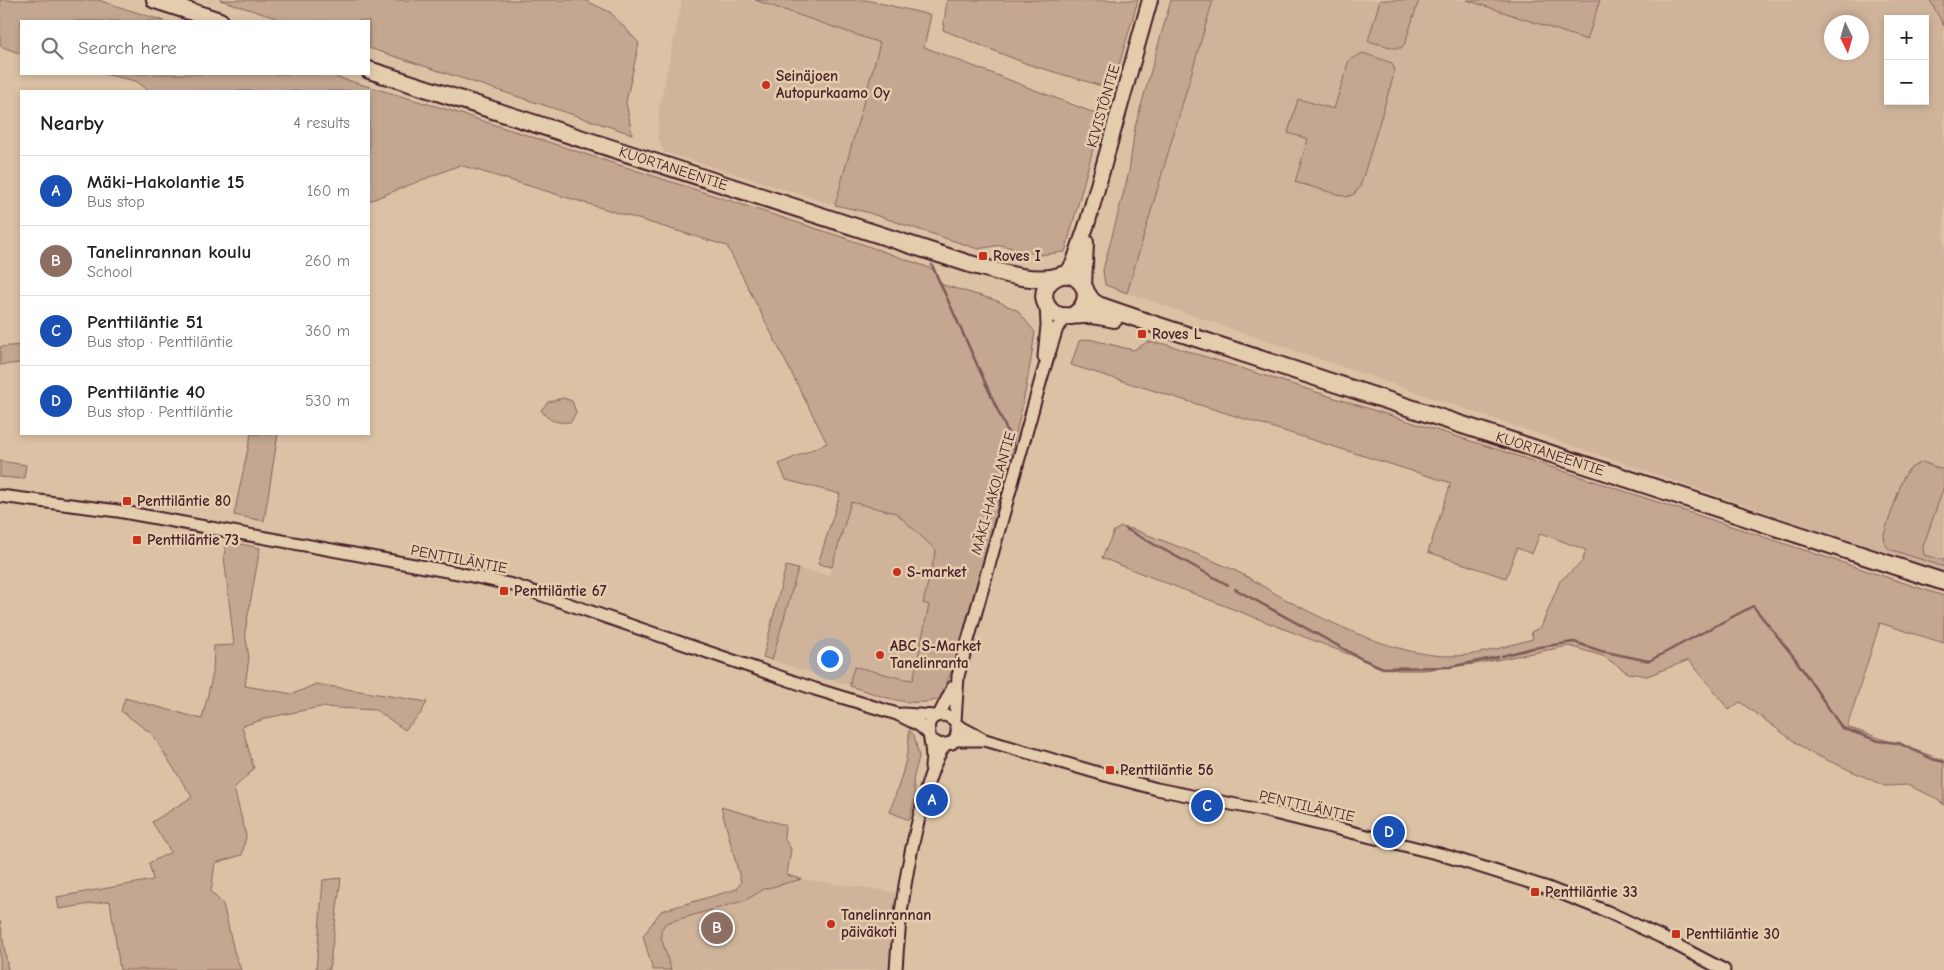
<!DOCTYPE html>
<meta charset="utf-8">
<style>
:root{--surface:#fff;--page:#f6f6f6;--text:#202124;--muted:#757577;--line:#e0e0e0;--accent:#111827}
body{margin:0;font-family:"Comic Neue",sans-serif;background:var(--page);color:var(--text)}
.controls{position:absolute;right:15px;top:15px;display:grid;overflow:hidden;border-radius:0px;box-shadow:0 2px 8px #0003}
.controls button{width:45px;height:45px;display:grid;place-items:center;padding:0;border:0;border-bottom:1px solid var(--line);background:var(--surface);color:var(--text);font:25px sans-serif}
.compass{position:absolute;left:1824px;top:15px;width:45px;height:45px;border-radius:50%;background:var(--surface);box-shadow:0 2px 8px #0003;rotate:175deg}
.you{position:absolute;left:829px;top:658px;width:18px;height:18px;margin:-12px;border:4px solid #fff;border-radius:50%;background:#1a73e8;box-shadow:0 0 0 8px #1a73e833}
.badge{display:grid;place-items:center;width:32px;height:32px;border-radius:50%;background:var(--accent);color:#fff;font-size:16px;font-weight:700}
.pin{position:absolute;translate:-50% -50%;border:2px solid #fff;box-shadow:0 1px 5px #0006}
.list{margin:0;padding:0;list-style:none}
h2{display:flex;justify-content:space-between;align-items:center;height:65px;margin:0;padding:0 20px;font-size:21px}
h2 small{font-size:16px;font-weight:400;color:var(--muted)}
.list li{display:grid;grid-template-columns:32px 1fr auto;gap:15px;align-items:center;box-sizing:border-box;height:70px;padding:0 20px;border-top:1px solid var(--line)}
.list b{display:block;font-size:19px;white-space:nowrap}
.list p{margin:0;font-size:16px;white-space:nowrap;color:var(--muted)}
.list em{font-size:16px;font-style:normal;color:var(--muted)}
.icon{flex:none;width:28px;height:28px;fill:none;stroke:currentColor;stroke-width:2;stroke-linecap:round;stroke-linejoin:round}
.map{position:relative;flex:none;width:1944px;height:970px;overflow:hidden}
.search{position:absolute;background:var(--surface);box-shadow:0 2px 8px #0003;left:20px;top:20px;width:350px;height:55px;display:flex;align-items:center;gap:12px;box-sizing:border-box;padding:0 18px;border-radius:0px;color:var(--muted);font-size:19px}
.panel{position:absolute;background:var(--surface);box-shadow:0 2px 8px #0003;left:20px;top:90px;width:350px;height:345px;border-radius:0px}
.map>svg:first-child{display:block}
.built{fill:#cfb49b;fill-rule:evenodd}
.green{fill:#c3a791;stroke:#86635e}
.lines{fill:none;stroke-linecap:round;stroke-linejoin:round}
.stream{stroke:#7e5a57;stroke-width:2.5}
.minor-casing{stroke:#4a1f2b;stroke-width:15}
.major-casing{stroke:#4a1f2b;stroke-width:18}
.highway-casing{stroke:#4a1f2b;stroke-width:20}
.minor{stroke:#e4cdad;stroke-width:11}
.major{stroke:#e4cdad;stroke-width:14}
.highway{stroke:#e4cdad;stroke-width:16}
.poi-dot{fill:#c8321e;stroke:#e4cdad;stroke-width:2}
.labels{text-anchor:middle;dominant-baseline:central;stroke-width:5;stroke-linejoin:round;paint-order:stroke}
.poi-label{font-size:15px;font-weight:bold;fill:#4a1f2b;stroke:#e4cdad;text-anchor:start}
.street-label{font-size:15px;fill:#4a1f2b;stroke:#e4cdad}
</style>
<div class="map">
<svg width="1944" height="970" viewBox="0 0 1944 970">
<rect width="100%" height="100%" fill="#dbc2a5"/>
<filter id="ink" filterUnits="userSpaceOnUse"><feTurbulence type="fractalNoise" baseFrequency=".02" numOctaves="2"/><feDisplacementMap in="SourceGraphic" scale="10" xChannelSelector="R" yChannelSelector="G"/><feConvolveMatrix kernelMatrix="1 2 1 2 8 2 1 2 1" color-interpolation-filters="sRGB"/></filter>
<g filter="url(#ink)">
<path class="built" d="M 682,0 L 755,0 L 881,43 L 835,205 L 664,152 L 658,138 L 659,109 Z
M 1213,0 L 1944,0 L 1944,574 L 1871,548 L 1127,293 ZM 1888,19 L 1925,19 L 1925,101 L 1888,101 ZM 1832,22 L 1862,22 L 1862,52 L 1832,52 Z
M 851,502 L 896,513 L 936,550 L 923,603 L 929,605 L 913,680 L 886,676 L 872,669 L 851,676 L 850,686 L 772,660 L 798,569 L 829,575 Z
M 802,879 L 896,892 L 889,970 L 671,970 L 661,937 L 661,930 L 666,923 L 746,900 L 764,889 Z"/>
<path class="green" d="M 0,0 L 98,0 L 164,21 L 21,21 L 21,54 L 0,46 Z
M 220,0 L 584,0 L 610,12 L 639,43 L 626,102 L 632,134 L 369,48 L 369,21 L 285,21 Z
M 755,0 L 866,0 L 931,15 L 924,47 L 1102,116 L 1065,252 L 1039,255 L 1001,245 L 978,249 L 866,212 L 835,205 L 880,43 Z
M 947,0 L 1138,0 L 1112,89 L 1027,64 L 943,30 Z
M 1171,0 L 1213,0 L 1127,293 L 1105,285 L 1103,270 L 1129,172 L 1135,127 Z
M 1380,0 L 1419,0 L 1405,43 L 1401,48 L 1394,48 L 1368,41 Z
M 1467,0 L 1600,0 L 1587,40 Z
M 1930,0 L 1944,0 L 1944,26 Z
M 1363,53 L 1392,63 L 1395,71 L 1360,187 L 1354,194 L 1347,197 L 1295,182 L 1308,139 L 1288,133 L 1298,99 L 1334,109 L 1349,60 Z
M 104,74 L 326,74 L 452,111 L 842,237 L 933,269 L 940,284 L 995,300 L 1017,310 L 1035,332 C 1025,410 1003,485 983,561 C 970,607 960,655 940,699 C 910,709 879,695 850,686 L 851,676 L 855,667 C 875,670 893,678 913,680 L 929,605 L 923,603 L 936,550 L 896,513 L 851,502 L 832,567 L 818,564 L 840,494 L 786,480 L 779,464 L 827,443 L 727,246 L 460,165 L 369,201 L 369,91 L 149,91 L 136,81 Z
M 1089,339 L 1133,350 L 1148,342 L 1165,344 L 1499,450 L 1944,596 L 1944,643 L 1880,623 L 1847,727 L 1944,760 L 1944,805 L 1936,798 L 1907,785 L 1885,786 L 1809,752 L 1740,702 L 1729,710 L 1689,660 L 1647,676 L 1628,673 L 1603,656 L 1569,646 L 1475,664 L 1424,670 L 1397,670 L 1379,666 L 1102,558 L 1114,531 L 1121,527 L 1132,529 C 1167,542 1201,555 1234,570 C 1253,579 1269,591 1287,600 C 1332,624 1396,655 1447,656 C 1476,657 1505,646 1533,639 L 1531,632 L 1541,627 L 1560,581 L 1582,562 L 1586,550 L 1540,533 L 1532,554 L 1517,548 L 1506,578 L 1428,552 L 1451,483 L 1071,365 L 1079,341 Z
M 21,345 L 21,363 L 0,365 L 0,347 Z
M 563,398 L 572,401 L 576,412 L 571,422 C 557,423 549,422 541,410 L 548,402 Z
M 251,434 L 278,434 L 264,521 L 234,515 Z
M 0,461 L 26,465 L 24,479 L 0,477 Z
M 1922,462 L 1944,470 L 1944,486 L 1923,547 L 1924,555 L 1944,560 L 1944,567 L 1889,549 L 1885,544 L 1884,534 L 1903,478 L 1909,469 Z
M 226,541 L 260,548 L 245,632 L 249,658 L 245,686 L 293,694 L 316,684 L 427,702 L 421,713 L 405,730 L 376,710 L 320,707 L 271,717 L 242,726 L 254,769 L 234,788 L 246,836 L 242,855 L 215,863 L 211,892 L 223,904 L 234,951 L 241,970 L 120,970 L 110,901 L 59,909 L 57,897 L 153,880 L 149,863 L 171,852 L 152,822 L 192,797 L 152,734 L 121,711 L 125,698 L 202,719 L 213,673 L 214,646 L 234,645 L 224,556 Z
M 786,566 L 798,569 L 772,660 L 763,657 Z
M 909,730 L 914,735 L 919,757 L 913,780 L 915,798 L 909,820 L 890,812 C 898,785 910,758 909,730 Z
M 721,807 L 785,825 L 784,838 L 791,849 L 787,875 L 802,879 L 764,889 L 746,900 L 666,923 L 661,930 L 661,937 L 671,970 L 653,970 L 643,936 L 661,911 L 737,889 L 741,882 Z
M 341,878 L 329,970 L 316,970 L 323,880 Z
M 0,921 L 8,970 L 0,970 Z"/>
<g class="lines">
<path class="stream" d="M 932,265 L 1013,444
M 1126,529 L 1228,585
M 1235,589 L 1362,659 L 1383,668 L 1450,667 L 1498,657
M 1502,656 L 1533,648 L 1574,642 L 1601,651 L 1649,661 L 1753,606 L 1794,657 L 1842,728 L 1879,741 L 1899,743 L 1932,759 L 1944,762"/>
<g class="minor-casing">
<path id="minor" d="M 1044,357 L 1047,325 L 1046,304
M 0,496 L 118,511 L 458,573 L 513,585 L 815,689 L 897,714 L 919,725 L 927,732
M 902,714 L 936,716
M 939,715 L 953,687
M 955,721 L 958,676 L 1042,376 L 1057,328 L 1067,317
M 957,725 L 985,740 L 1105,775 L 1157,789 L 1266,811 L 1440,854 L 1548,888 L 1608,912 L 1661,937 L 1724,970
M 930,739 L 940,745 L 952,743 C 958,736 959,729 955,721 C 951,717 947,715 941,715 C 922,717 930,735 931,747 C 932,753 932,760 931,767
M 955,740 L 985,740
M 896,970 C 899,916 907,862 921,810 C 926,788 932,765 944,746"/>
</g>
<g class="major-casing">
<path id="major" d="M 1067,274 L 1074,262 L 1088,221 L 1150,0
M 1084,286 L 1086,242"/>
</g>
<g class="highway-casing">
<g id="highway">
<path d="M 155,0 L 220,21"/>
<path id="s1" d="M 369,70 L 970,264 C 997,271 1028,283 1056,277"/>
<path id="s2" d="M 1086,292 L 1092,301 L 1098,305 L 1156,325 L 1944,582"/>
<path d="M 1072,316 C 1083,310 1088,301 1085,289 C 1070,257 1029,286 1050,310 C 1060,321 1074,314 1087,315 C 1096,315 1105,317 1114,319"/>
</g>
</g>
<use href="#minor" class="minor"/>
<use href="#major" class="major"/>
<use href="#highway" class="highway"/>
</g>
</g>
<g class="poi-dot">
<circle cx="766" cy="85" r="5"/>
<rect x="978" y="251" width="10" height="10" rx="2.5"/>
<rect x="1137" y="329" width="10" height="10" rx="2.5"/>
<rect x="122" y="496" width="10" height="10" rx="2.5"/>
<rect x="132" y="535" width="10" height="10" rx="2.5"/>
<circle cx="897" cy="572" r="5"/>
<rect x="499" y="586" width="10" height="10" rx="2.5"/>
<circle cx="880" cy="655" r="5"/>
<rect x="1105" y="765" width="10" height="10" rx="2.5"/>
<rect x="1530" y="887" width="10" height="10" rx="2.5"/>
<circle cx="831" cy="924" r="5"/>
<rect x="1671" y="929" width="10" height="10" rx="2.5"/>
</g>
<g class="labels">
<g class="poi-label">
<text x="776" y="76">Seinäjoen<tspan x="776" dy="17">Autopurkaamo Oy</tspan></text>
<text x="993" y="256">Roves I</text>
<text x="1152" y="334">Roves L</text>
<text x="137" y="501">Penttiläntie 80</text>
<text x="147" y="540">Penttiläntie 73</text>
<text x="907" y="572">S-market</text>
<text x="514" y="591">Penttiläntie 67</text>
<text x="890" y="646">ABC S-Market<tspan x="890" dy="17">Tanelinranta</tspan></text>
<text x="1120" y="770">Penttiläntie 56</text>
<text x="1545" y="892">Penttiläntie 33</text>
<text x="841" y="915">Tanelinrannan<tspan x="841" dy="17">päiväkoti</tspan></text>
<text x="1686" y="934">Penttiläntie 30</text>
</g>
<g class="street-label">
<text transform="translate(1103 106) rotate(-74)">KIVISTÖNTIE</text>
<text stroke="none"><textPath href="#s1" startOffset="320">KUORTANEENTIE</textPath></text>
<text stroke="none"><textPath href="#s2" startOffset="494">KUORTANEENTIE</textPath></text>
<text transform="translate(993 493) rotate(-74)">MÄKI-HAKOLANTIE</text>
<text transform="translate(459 559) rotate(11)">PENTTILÄNTIE</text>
<text transform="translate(1307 806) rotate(13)">PENTTILÄNTIE</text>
</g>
</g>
</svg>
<div class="controls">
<button>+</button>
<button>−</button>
</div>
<svg class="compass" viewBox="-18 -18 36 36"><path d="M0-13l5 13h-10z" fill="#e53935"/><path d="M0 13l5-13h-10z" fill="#757577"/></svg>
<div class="you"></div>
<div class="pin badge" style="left:932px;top:800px;background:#1a4fb4">A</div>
<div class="pin badge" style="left:717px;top:928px;background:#8d6e63">B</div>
<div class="pin badge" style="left:1207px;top:806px;background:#1a4fb4">C</div>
<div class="pin badge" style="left:1389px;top:832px;background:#1a4fb4">D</div>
<div class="search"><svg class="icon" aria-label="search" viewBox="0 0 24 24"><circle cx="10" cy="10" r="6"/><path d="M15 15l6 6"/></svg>Search here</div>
<section class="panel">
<h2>Nearby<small>4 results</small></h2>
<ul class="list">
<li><span class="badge" style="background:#1a4fb4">A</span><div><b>Mäki-Hakolantie 15</b><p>Bus stop</p></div><em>160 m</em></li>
<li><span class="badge" style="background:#8d6e63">B</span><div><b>Tanelinrannan koulu</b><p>School</p></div><em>260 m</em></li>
<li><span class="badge" style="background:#1a4fb4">C</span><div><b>Penttiläntie 51</b><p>Bus stop · Penttiläntie</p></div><em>360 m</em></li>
<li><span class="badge" style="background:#1a4fb4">D</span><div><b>Penttiläntie 40</b><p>Bus stop · Penttiläntie</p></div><em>530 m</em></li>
</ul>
</section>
</div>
